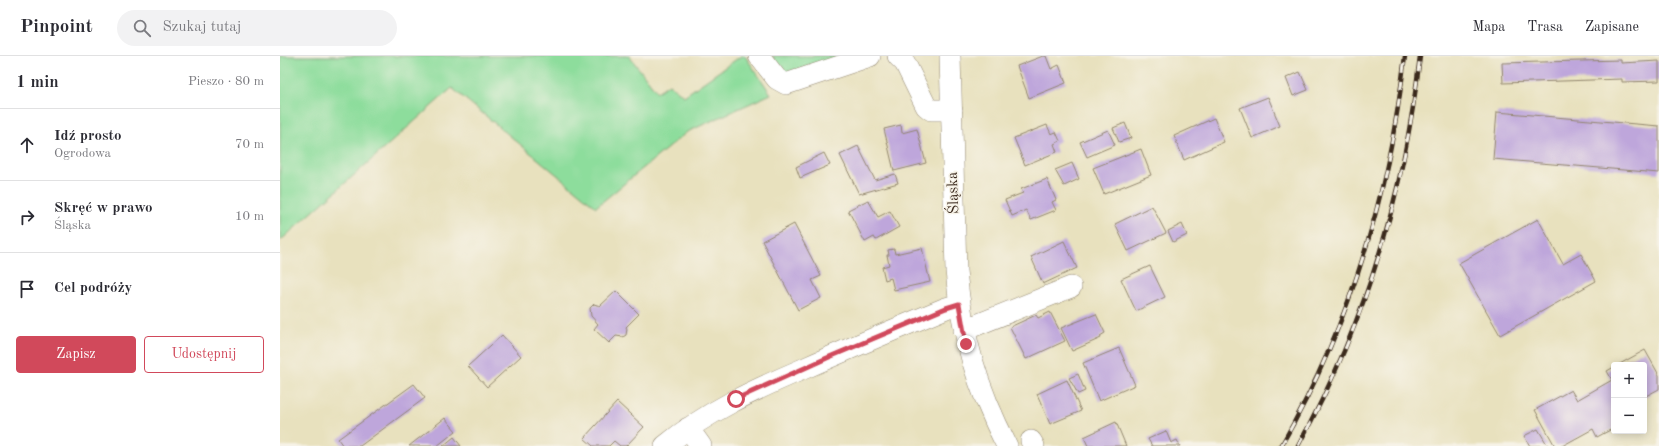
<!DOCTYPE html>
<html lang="pl">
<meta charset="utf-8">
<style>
:root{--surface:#fff;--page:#f2f2f3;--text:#2b2b33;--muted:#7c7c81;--line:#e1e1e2;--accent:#d1495b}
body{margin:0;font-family:"Old Standard TT",serif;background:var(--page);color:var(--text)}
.controls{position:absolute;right:12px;bottom:12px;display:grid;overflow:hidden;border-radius:4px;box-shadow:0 2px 10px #0003}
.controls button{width:36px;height:36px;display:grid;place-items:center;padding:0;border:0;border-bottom:1px solid var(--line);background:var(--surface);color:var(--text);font:20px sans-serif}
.stop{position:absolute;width:12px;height:12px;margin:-9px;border:3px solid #d1495b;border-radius:50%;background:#fff}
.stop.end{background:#d1495b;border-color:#fff;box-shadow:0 1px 4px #0008}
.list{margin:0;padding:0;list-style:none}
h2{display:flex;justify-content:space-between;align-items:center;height:52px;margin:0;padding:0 16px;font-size:17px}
h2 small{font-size:13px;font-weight:400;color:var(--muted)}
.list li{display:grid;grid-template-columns:26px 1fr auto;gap:12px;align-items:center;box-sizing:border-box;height:72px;padding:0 16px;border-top:1px solid var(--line)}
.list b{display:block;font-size:15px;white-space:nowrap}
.list p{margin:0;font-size:13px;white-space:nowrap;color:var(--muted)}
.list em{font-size:13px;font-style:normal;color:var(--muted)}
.actions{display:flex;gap:8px;padding:12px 16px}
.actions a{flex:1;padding:9px 0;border:1px solid var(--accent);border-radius:4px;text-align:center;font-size:14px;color:var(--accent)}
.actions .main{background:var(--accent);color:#fff}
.icon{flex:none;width:22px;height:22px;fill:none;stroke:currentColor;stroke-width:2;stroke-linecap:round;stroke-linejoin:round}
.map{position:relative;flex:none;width:1379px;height:390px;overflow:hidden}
header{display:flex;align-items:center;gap:24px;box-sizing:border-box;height:56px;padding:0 20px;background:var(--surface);border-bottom:1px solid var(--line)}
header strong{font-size:19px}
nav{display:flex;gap:22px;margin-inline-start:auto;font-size:14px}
.search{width:280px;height:36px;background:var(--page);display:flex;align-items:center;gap:10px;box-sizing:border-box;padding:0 14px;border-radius:22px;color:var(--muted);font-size:15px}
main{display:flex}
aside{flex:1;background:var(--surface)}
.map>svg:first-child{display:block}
.green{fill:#8ddd9c;stroke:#64845d}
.building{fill:#bea6db}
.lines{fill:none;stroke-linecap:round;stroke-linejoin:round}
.minor-casing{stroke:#92866e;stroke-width:22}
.minor{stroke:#fff;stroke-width:21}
.rail-casing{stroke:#3b2a1e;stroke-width:4.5}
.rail{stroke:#f7f3e8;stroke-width:3;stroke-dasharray:9;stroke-linecap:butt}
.route{stroke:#d1495b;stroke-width:5}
.labels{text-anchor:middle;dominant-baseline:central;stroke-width:3;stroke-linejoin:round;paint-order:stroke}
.street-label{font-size:15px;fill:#3b2a1e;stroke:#f7f3e8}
</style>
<header>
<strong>Pinpoint</strong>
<div class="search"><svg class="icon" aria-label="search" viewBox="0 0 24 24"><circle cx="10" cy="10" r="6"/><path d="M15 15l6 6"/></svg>Szukaj tutaj</div>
<nav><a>Mapa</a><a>Trasa</a><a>Zapisane</a></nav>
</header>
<main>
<aside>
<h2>1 min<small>Pieszo · 80 m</small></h2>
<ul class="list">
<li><svg class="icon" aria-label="ahead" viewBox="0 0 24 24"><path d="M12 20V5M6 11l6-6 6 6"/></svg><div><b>Idź prosto</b><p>Ogrodowa</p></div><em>70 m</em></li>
<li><svg class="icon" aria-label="right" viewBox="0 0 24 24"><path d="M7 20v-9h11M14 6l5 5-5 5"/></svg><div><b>Skręć w prawo</b><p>Śląska</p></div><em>10 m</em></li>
<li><svg class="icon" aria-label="arrive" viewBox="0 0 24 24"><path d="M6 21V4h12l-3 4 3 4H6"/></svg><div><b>Cel podróży</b></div></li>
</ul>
<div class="actions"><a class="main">Zapisz</a><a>Udostępnij</a></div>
</aside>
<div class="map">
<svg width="1379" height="390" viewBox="0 0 1379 390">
<rect width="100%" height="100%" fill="#f7f3e8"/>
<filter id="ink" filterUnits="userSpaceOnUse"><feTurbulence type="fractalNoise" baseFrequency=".025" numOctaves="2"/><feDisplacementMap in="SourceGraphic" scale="8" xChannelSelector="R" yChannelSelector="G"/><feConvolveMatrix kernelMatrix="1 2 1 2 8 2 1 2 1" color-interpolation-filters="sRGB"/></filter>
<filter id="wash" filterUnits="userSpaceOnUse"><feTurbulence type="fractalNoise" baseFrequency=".012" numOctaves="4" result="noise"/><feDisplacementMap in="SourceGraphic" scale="16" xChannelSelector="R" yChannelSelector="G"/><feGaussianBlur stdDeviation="0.9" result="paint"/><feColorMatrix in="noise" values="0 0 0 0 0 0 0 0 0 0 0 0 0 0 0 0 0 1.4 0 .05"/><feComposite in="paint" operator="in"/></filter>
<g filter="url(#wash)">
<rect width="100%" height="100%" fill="#e8e1be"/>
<path class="green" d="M 0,0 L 349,0 L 377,36 L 389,28 L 404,40 L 461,0 L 465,0 L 491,38 L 407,76 L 316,151 L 172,32 L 0,185 Z
M 492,0 L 562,0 L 506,19 Z"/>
<g id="blocks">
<path class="building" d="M 763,0 L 766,0 L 771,13 L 779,9 L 786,27 L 749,42 L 737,10 Z
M 1341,4 L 1341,7 L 1379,5 L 1379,25 L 1342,26 L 1342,23 L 1223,27 L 1222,7 Z
M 1020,16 L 1028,34 L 1013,40 L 1006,22 Z
M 988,41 L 1000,70 L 972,82 L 960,52 Z
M 1217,56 L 1379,70 L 1379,117 L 1213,103 Z
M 934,62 L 944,86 L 904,104 L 894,80 Z
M 845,67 L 851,82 L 839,86 L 833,72 Z
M 621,69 L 622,77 L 637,73 L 646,107 L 614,115 L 604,73 Z
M 767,69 L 771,78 L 776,76 L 780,85 L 774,88 L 777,96 L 745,109 L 734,82 Z
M 828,74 L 835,89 L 807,101 L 800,86 Z
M 578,90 L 595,124 L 615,118 L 618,127 L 579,138 L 560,99 Z
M 861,93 L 871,119 L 824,138 L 813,112 Z
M 544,97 L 550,109 L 520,122 L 516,111 Z
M 792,107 L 799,123 L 784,130 L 775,114 Z
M 767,123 L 776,144 L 772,146 L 776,154 L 751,164 L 746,154 L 732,160 L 725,144 L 743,137 L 741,133 Z
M 588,144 L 598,161 L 610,155 L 619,171 L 596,184 L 594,181 L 585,186 L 568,154 Z
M 872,150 L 886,177 L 848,195 L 835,168 Z
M 1258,163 L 1283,208 L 1301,198 L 1316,225 L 1220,279 L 1179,207 Z
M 514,168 L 541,220 L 532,224 L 541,242 L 518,254 L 482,185 Z
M 902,168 L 907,179 L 893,186 L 888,175 Z
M 784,185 L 797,212 L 763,228 L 751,201 Z
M 642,192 L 650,226 L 614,234 L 611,222 L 605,224 L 602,211 L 609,209 L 607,199 L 609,199 L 608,194 L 614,193 L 615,198 Z
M 870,210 L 885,241 L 856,255 L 841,223 Z
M 336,235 L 359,258 L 346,271 L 347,273 L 346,279 L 343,281 L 336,280 L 329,287 L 314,273 L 318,268 L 311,260 L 310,252 L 314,248 L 320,250 Z
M 770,256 L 785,285 L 746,303 L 730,271 L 756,259 L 758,262 Z
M 816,258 L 825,277 L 820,280 L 821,282 L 792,295 L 781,272 Z
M 222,279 L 241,300 L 207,331 L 188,310 Z
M 839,292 L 855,329 L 819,345 L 803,307 Z
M 1365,294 L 1379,319 L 1379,333 L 1364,341 L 1364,309 L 1338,309 Z
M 1334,311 L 1334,372 L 1317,381 L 1313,373 L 1282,390 L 1275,390 L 1255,354 L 1291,334 L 1297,344 L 1332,324 L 1327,315 Z
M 798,318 L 805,335 L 798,338 L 789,322 Z
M 787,324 L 801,355 L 770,368 L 757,338 Z
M 134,328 L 145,342 L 80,390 L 63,390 L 58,383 Z
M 337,346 L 364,371 L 346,390 L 340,390 L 334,385 L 329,390 L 313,390 L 304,382 Z
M 165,362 L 176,375 L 157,390 L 129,390 Z
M 836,366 L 846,390 L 808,390 L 804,381 Z
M 1258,373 L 1268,390 L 1250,390 L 1244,380 Z
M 886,375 L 891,387 L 897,384 L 900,390 L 872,390 L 868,383 Z
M 174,381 L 181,390 L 163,390 Z"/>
</g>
</g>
<g filter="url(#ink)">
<use href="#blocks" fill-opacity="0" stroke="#92866e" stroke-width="1"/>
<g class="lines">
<g class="minor-casing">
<path id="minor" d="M 479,0 L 497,23 L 506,28 L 590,0
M 618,0 L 625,7 L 646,50 L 651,54 L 672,54
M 670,0 L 676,215 C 682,281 697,331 727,390
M 684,274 L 791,231
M 408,372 L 421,390
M 751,385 L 754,390
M 385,390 C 426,356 474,334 523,313 C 570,292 618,272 666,252 L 679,248"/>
</g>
<use href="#minor" class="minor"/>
<g class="rail-casing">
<path id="rail" d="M 1001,390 C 1070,270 1109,137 1125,0
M 1018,390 C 1086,267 1124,139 1140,0"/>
</g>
<use href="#rail" class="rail"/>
</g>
</g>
<g class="lines" filter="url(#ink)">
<path class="route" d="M 456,343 L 547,302 L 666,252 L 679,248 L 686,288"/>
</g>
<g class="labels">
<g class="street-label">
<text transform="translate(674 137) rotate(-92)">Śląska</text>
</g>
</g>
</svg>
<div class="controls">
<button>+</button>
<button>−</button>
</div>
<div class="stop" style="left:456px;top:343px"></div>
<div class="stop end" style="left:686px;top:288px"></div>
</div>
</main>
